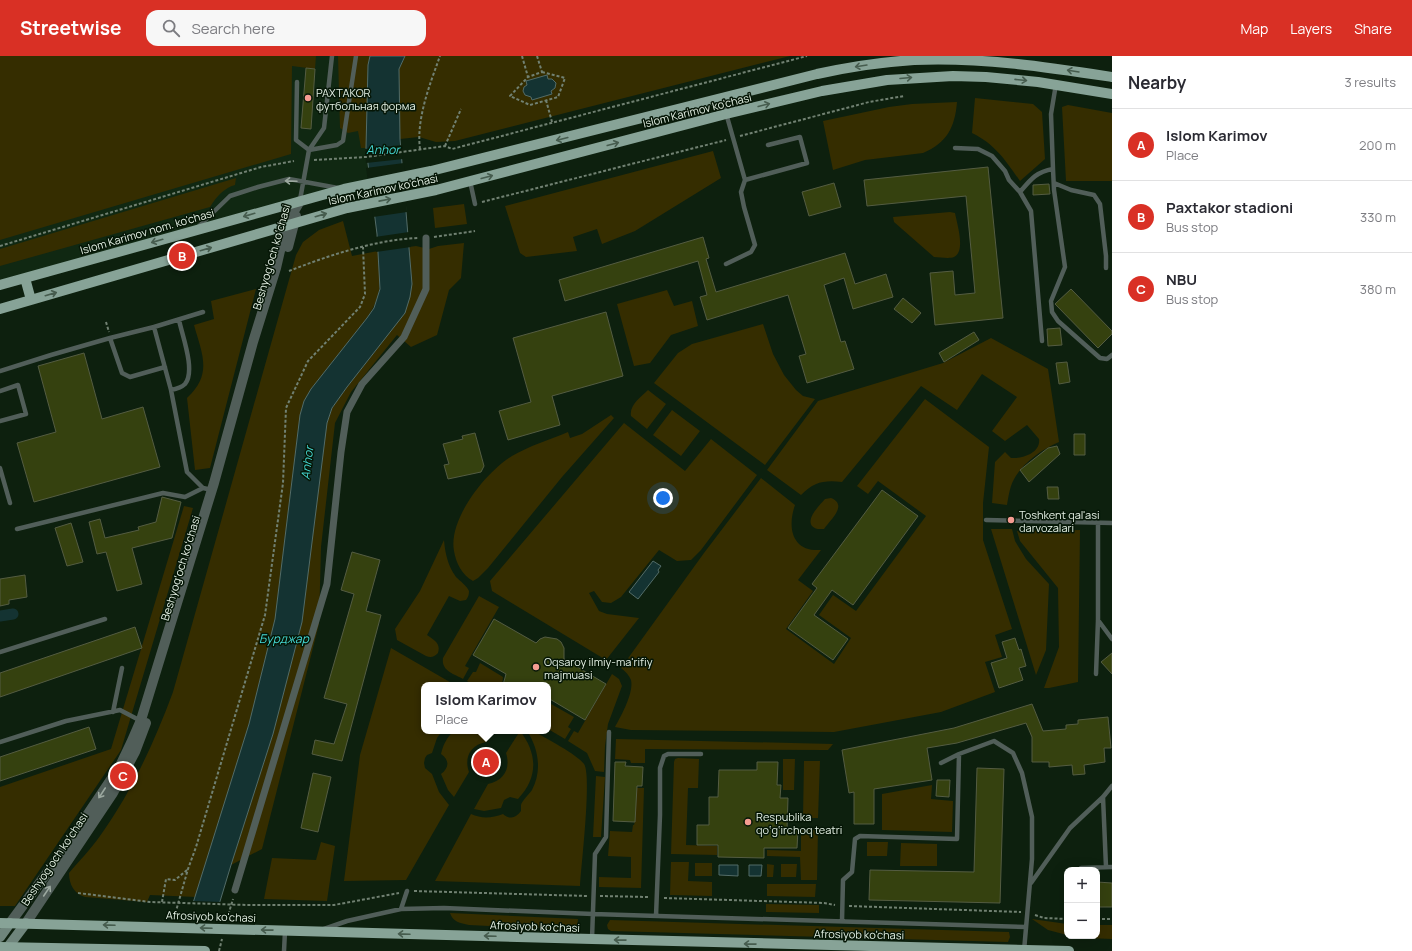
<!DOCTYPE html>
<meta charset="utf-8">
<style>
:root{--surface:#fff;--page:#f7f7f7;--text:#2b2b33;--muted:#7c7c81;--line:#e1e1e2;--accent:#d93025}
body{margin:0;font-family:Manrope,sans-serif;background:var(--page);color:var(--text)}
.controls{position:absolute;right:12px;bottom:12px;display:grid;overflow:hidden;border-radius:8px;box-shadow:0 4px 16px #0002}
.controls button{width:36px;height:36px;display:grid;place-items:center;padding:0;border:0;border-bottom:1px solid var(--line);background:var(--surface);color:var(--text);font:20px sans-serif}
.you{position:absolute;left:663px;top:442px;width:14px;height:14px;margin:-10px;border:3px solid #fff;border-radius:50%;background:#1a73e8;box-shadow:0 0 0 6px #1a73e833}
.badge{display:grid;place-items:center;width:26px;height:26px;border-radius:50%;background:var(--accent);color:#fff;font-size:13px;font-weight:700}
.pin{position:absolute;translate:-50% -50%;border:2px solid #fff;box-shadow:0 1px 4px #0006}
.popup{position:absolute;left:421px;top:626px;width:130px;height:52px;box-sizing:border-box;display:grid;place-content:center;border-radius:8px;background:var(--surface);filter:drop-shadow(0 1px 3px #0005);font-size:13px;white-space:nowrap;color:var(--muted)}
.popup b{font-size:15px;color:var(--text)}
.popup::after{content:'';position:absolute;left:50%;top:100%;margin-left:-8px;border:8px solid transparent;border-top-color:var(--surface)}
.list{margin:0;padding:0;list-style:none}
h2{display:flex;justify-content:space-between;align-items:center;height:52px;margin:0;padding:0 16px;font-size:17px}
h2 small{font-size:13px;font-weight:400;color:var(--muted)}
.list li{display:grid;grid-template-columns:26px 1fr auto;gap:12px;align-items:center;box-sizing:border-box;height:72px;padding:0 16px;border-top:1px solid var(--line)}
.list b{display:block;font-size:15px;white-space:nowrap}
.list p{margin:0;font-size:13px;white-space:nowrap;color:var(--muted)}
.list em{font-size:13px;font-style:normal;color:var(--muted)}
.icon{flex:none;width:22px;height:22px;fill:none;stroke:currentColor;stroke-width:2;stroke-linecap:round;stroke-linejoin:round}
.map{position:relative;flex:none;width:1112px;height:895px;overflow:hidden}
header{display:flex;align-items:center;gap:24px;box-sizing:border-box;height:56px;padding:0 20px;background:var(--accent);color:#fff}
header strong{font-size:19px}
nav{display:flex;gap:22px;margin-inline-start:auto;font-size:14px}
.search{width:280px;height:36px;background:var(--page);display:flex;align-items:center;gap:10px;box-sizing:border-box;padding:0 14px;border-radius:12px;color:var(--muted);font-size:15px}
main{display:flex}
aside{flex:1;background:var(--surface)}
.map>svg:first-child{display:block}
.built{fill:#102812}
.green{fill:#352d00}
.water{fill:#143332;stroke:#536c68}
.pier{fill:#0d200e}
.lines{fill:none;stroke-linecap:round;stroke-linejoin:round}
.canal{stroke:#143332;stroke-width:11}
.building{fill:#35410f;stroke:#545c42}
.path{stroke:#718172;stroke-width:2;stroke-dasharray:3 2;stroke-linecap:butt}
.service{stroke:#515e59;stroke-width:4.5}
.pedestrian{stroke:#515e59;stroke-width:7}
.tertiary{stroke:#515e59;stroke-width:10}
.secondary{stroke:#6f857c;stroke-width:10}
.primary{stroke:#87a397;stroke-width:10}
.oneway{stroke:#465c4e}
.oneway2{stroke:#9ba89f}
.poi-dot{fill:#f59c91;stroke:#051606;stroke-width:1.5}
.labels{text-anchor:middle;dominant-baseline:central;stroke-width:3;stroke-linejoin:round;paint-order:stroke}
.poi-label{font-size:11px;fill:#e5f1e5;stroke:#051606;text-anchor:start}
.street-label{font-size:11px;fill:#e5f1e5;stroke:#051606}
.water-label{font-size:12px;font-style:italic;fill:#46d9d5;stroke:#051606}
</style>
<header>
<strong>Streetwise</strong>
<div class="search"><svg class="icon" aria-label="search" viewBox="0 0 24 24"><circle cx="10" cy="10" r="6"/><path d="M15 15l6 6"/></svg>Search here</div>
<nav><a>Map</a><a>Layers</a><a>Share</a></nav>
</header>
<main>
<div class="map">
<svg width="1112" height="895" viewBox="0 0 1112 895">
<rect width="100%" height="100%" fill="#0d200e"/>
<path class="built" d="M 0,0 L 384,0 L 390,131 L 344,133 L 0,229 Z"/>
<path class="green" d="M 0,0 L 316,0 L 315,13 L 292,10 L 291,98 L 0,184 Z
M 338,0 L 370,0 L 368,9 L 366,92 L 361,92 L 358,75 L 348,77 L 340,72 Z
M 405,0 L 790,0 L 455,85 L 436,86 L 419,81 L 400,83 L 399,13 Z
M 975,42 L 1033,48 L 1042,56 L 1045,103 L 1020,125 C 1006,105 995,88 972,77 Z
M 957,46 C 955,71 947,87 923,97 L 865,104 L 833,114 L 823,65 L 889,51 L 912,48 Z
M 1068,49 L 1112,57 L 1112,125 L 1066,125 L 1062,51 Z
M 713,95 L 721,122 L 635,175 L 602,188 L 597,173 L 573,181 L 577,195 L 526,201 L 520,197 L 505,150 Z
M 236,122 L 235,129 C 224,132 217,140 210,151 L 0,210 L 0,193 Z
M 464,148 L 467,168 L 435,172 L 433,152 Z
M 950,156 L 955,157 C 957,168 966,195 954,201 C 949,203 940,201 934,201 L 894,166 L 893,161 Z
M 343,165 L 352,200 L 378,195 C 380,225 384,236 367,262 L 311,333 L 304,345 L 300,359 L 275,563 L 249,668 L 196,841 L 150,839 L 147,846 L 85,841 C 74,838 69,828 69,817 C 79,805 91,793 100,780 C 132,735 154,687 173,636 L 296,199 L 303,186 L 319,174 Z
M 464,187 L 461,222 L 449,234 L 437,279 L 411,291 L 397,279 L 351,336 L 335,367 L 321,491 L 319,568 L 262,793 L 231,809 L 273,678 L 302,566 L 324,384 L 327,367 L 332,352 L 347,331 L 377,293 L 412,228 L 409,191 L 416,190 L 429,193 L 438,190 Z
M 256,233 L 210,412 L 195,414 L 187,342 C 213,318 202,298 194,269 L 214,263 L 211,245 Z
M 667,234 L 674,250 L 692,245 L 698,270 L 671,279 L 650,307 L 634,310 L 617,248 Z
M 763,268 L 773,298 L 784,319 L 796,334 L 803,340 L 815,343 L 765,409 L 654,327 L 678,297 L 692,288 Z
M 991,282 L 1048,313 L 1059,386 C 1040,394 1018,410 1011,430 C 1009,436 1008,443 1007,449 L 992,447 L 995,406 L 1005,396 L 1011,402 C 1022,403 1041,397 1039,383 L 1027,369 L 1005,385 L 992,375 L 1017,341 L 982,318 L 957,354 L 921,330 L 842,426 C 824,424 814,426 801,439 L 767,414 L 818,345 L 943,307 Z
M 648,334 L 666,348 L 647,373 L 631,360 C 629,349 641,341 648,334 Z
M 925,343 L 989,391 L 983,447 L 983,484 L 1012,573 L 995,579 L 1002,601 L 985,606 L 995,636 L 941,656 L 834,676 L 631,674 L 615,671 C 621,660 634,637 631,624 C 629,619 625,615 621,612 L 704,497 L 761,422 L 795,449 C 787,472 792,496 821,494 L 798,524 L 813,535 L 786,573 L 834,608 L 851,582 L 819,559 L 833,539 L 856,555 L 926,460 L 878,425 L 868,438 L 857,430 Z
M 672,354 L 700,375 L 681,400 L 653,379 Z
M 611,359 L 614,362 L 562,421 L 488,512 L 478,522 L 473,525 C 462,519 456,507 454,495 C 448,463 486,416 512,400 C 529,390 549,384 568,376 L 570,382 L 582,378 Z
M 624,367 L 685,415 L 711,383 L 757,419 L 701,494 L 691,504 L 677,505 L 659,494 L 621,541 L 611,547 L 602,546 L 594,535 L 589,537 L 599,555 L 607,558 L 639,562 L 606,604 L 492,535 L 490,525 Z
M 831,442 C 848,449 831,463 824,473 C 819,473 816,474 812,470 C 806,462 820,449 825,443 Z
M 184,450 L 193,452 L 121,694 L 15,850 L 0,850 L 0,731 L 111,693 Z
M 991,473 L 1012,473 L 1015,485 L 1026,503 L 1049,528 L 1046,594 L 1036,619 Z
M 1080,474 L 1078,626 L 1049,632 L 1044,632 L 1059,591 L 1058,532 L 1020,485 L 1017,475 Z
M 444,484 C 445,497 448,510 456,521 C 460,525 467,530 469,535 C 469,539 468,541 466,544 L 460,545 L 449,540 L 427,579 C 434,584 441,587 438,597 C 434,601 431,602 426,600 L 397,584 L 395,573 L 420,535 Z
M 479,540 L 499,551 L 465,610 L 469,612 L 463,623 C 454,618 441,615 443,602 Z
M 391,592 L 455,629 L 424,629 L 424,675 L 442,675 L 437,682 L 432,697 L 427,699 L 425,702 L 424,707 L 425,712 L 432,718 L 439,736 L 449,749 L 406,824 L 344,825 L 360,699 Z
M 480,607 L 503,621 L 502,629 L 473,629 L 467,625 L 473,616 L 476,616 Z
M 612,618 L 619,623 L 622,630 L 608,668 L 605,690 L 604,716 L 595,715 L 587,697 L 568,685 L 574,675 L 578,677 Z
M 551,648 L 574,661 L 568,671 L 571,673 L 565,683 L 548,673 L 548,651 Z
M 454,675 L 492,675 L 486,686 C 470,689 464,702 469,716 L 454,741 L 448,734 L 441,718 C 449,712 450,704 441,698 C 443,689 447,681 454,675 Z
M 520,675 C 538,698 538,722 518,743 L 510,741 L 504,744 L 501,752 L 484,755 L 474,753 L 488,728 C 504,725 511,712 506,697 Z
M 527,675 L 533,675 C 544,681 578,699 584,708 C 592,719 581,811 580,830 L 435,825 L 471,758 C 482,763 492,762 503,758 C 510,764 516,762 521,755 C 521,753 521,751 521,749 C 522,745 529,738 532,734 C 542,715 539,693 527,675 Z
M 616,683 L 833,688 L 828,694 L 645,693 L 645,707 L 631,707 L 630,704 L 615,703 Z
M 678,702 L 699,703 L 698,732 L 688,732 L 686,789 L 717,790 L 717,799 L 671,798 L 674,706 L 675,703 Z
M 783,703 L 795,703 L 794,734 L 783,734 Z
M 804,705 L 820,705 L 818,762 L 803,762 Z
M 596,720 L 605,721 L 601,781 L 593,781 Z
M 932,729 L 931,743 L 953,745 L 952,776 L 882,774 L 882,738 Z
M 637,732 L 644,732 L 641,832 L 599,831 L 599,821 L 631,822 L 631,801 L 608,800 L 610,775 L 632,776 L 633,769 L 634,769 L 635,765 Z
M 801,773 L 818,774 L 817,824 L 801,824 L 800,801 L 767,800 L 767,794 L 801,795 Z
M 321,786 L 335,790 L 327,845 L 264,843 L 272,802 L 316,804 Z
M 867,786 L 888,786 L 887,800 L 867,800 Z
M 901,787 L 937,788 L 937,810 L 900,810 Z
M 671,806 L 689,806 L 688,825 L 712,826 L 712,840 L 670,839 Z
M 695,807 L 712,807 L 712,820 L 695,820 Z
M 767,808 L 774,809 L 773,821 L 767,821 Z
M 781,808 L 797,808 L 796,821 L 781,821 Z
M 767,828 L 816,828 L 815,841 L 767,840 Z
M 766,848 L 819,849 L 819,857 L 766,856 Z
M 450,857 L 578,863 L 577,874 L 469,869 C 460,867 453,866 450,857 Z
M 1032,863 L 1067,868 L 1067,879 L 1048,874 Z
M 610,864 L 1009,876 L 1010,881 L 1008,886 L 611,875 L 608,873 L 607,869 Z
M 1097,869 L 1112,869 L 1112,883 L 1088,882 L 1071,880 L 1097,880 Z"/>
<path class="water" d="M 370,0 L 405,0 L 399,13 L 400,83 L 412,228 L 410,241 L 405,257 L 347,331 L 332,352 L 327,367 L 302,566 L 273,678 L 231,809 L 205,895 L 178,895 L 249,668 L 275,563 L 300,359 L 304,345 L 311,333 L 367,262 L 374,252 L 380,233 L 377,178 L 366,92 L 368,9 Z
M 547,19 L 548,23 L 552,23 L 556,27 L 555,32 L 551,35 L 552,38 L 532,44 L 531,41 L 525,39 L 523,35 L 524,31 L 527,29 L 526,25 Z
M 653,505 L 661,510 L 658,514 L 659,516 L 638,543 L 629,536 Z
M 719,809 L 738,809 L 738,820 L 719,819 Z
M 749,809 L 762,809 L 761,820 L 749,820 Z"/>
<path class="pier" d="M 402,89 L 403,103 L 366,107 L 365,93 Z
M 404,107 L 407,156 L 373,161 L 366,112 Z
M 409,176 L 411,191 L 376,196 L 375,181 Z
M 192,845 L 222,846 L 207,895 L 176,895 Z"/>
<g class="lines">
<path class="canal" d="M 0,560 L 13,558"/>
</g>
<path class="building" d="M 306,12 L 315,13 L 311,73 L 301,72 Z
M 988,111 L 1003,262 L 935,269 L 930,217 L 953,215 L 955,239 L 975,237 L 966,140 L 867,150 L 864,124 Z
M 834,127 L 841,151 L 809,160 L 802,136 Z
M 1049,128 L 1050,138 L 1033,139 L 1033,129 Z
M 703,181 L 709,202 L 706,203 L 716,236 L 845,197 L 855,228 L 886,218 L 893,241 L 853,253 L 844,222 L 824,229 L 841,286 L 845,285 L 854,313 L 807,327 L 799,300 L 806,298 L 788,239 L 707,264 L 700,241 L 707,239 L 698,205 L 565,245 L 559,224 Z
M 1071,233 L 1112,275 L 1112,278 L 1098,292 L 1055,248 Z
M 903,242 L 921,257 L 912,267 L 894,253 Z
M 606,256 L 623,320 L 552,340 L 560,369 L 508,384 L 499,355 L 531,346 L 513,282 Z
M 1060,272 L 1062,289 L 1048,290 L 1047,273 Z
M 974,276 L 979,284 L 944,306 L 939,297 Z
M 84,297 L 102,363 L 143,351 L 160,411 L 34,446 L 17,387 L 56,376 L 38,310 Z
M 1067,306 L 1070,326 L 1059,328 L 1056,307 Z
M 475,377 L 484,410 L 481,416 L 448,423 L 444,409 L 449,408 L 443,388 L 463,383 L 462,380 Z
M 1074,378 L 1085,378 L 1085,399 L 1074,399 Z
M 1057,390 L 1060,398 L 1029,426 L 1020,414 L 1048,392 Z
M 1047,431 L 1058,431 L 1059,443 L 1048,443 Z
M 882,434 L 918,460 L 853,549 L 832,534 L 814,559 L 848,583 L 833,604 L 788,572 L 817,532 L 812,528 Z
M 162,441 L 181,446 L 172,482 L 132,492 L 142,528 L 117,535 L 106,496 L 97,498 L 89,466 L 100,463 L 105,482 L 139,474 L 138,471 L 156,466 Z
M 71,467 L 83,506 L 67,510 L 55,472 Z
M 352,496 L 380,504 L 366,555 L 381,559 L 342,705 L 312,698 L 315,684 L 334,688 L 347,648 L 324,642 L 354,538 L 341,534 Z
M 25,519 L 27,541 L 9,544 L 9,548 L 0,550 L 0,523 Z
M 494,563 L 536,587 L 540,583 L 545,581 L 557,583 L 561,586 L 564,592 L 564,603 L 606,628 L 585,664 L 548,642 L 548,629 L 503,629 L 506,618 L 473,599 Z
M 135,571 L 142,592 L 0,641 L 0,617 Z
M 1015,582 L 1019,594 L 1021,593 L 1026,610 L 1019,612 L 1023,624 L 999,632 L 991,607 L 1007,602 L 1002,586 Z
M 1112,597 L 1112,618 L 1101,606 Z
M 1032,648 L 1043,675 L 1066,673 L 1066,669 L 1078,668 L 1078,664 L 1108,661 L 1111,692 L 1104,692 L 1105,706 L 1084,709 L 1085,718 L 1073,719 L 1072,709 L 1049,711 L 1049,706 L 1032,706 L 1032,681 L 1026,667 L 957,687 L 927,692 L 932,724 L 874,733 L 874,768 L 854,768 L 854,736 L 849,737 L 842,694 L 954,672 Z
M 89,671 L 96,693 L 0,725 L 0,701 Z
M 615,706 L 626,706 L 625,710 L 643,711 L 642,730 L 637,730 L 635,766 L 613,765 Z
M 757,706 L 778,706 L 777,729 L 781,729 L 780,742 L 788,742 L 787,773 L 798,773 L 797,792 L 764,792 L 764,802 L 718,801 L 718,789 L 697,789 L 697,769 L 709,769 L 709,741 L 718,741 L 719,714 L 757,714 Z
M 977,712 L 1004,713 L 1000,847 L 869,844 L 870,814 L 974,816 Z
M 313,717 L 331,721 L 318,776 L 301,772 Z
M 937,724 L 950,724 L 949,741 L 936,740 Z
M 1097,826 L 1112,827 L 1112,851 L 1097,851 Z"/>
<g class="lines">
<path class="path" d="M 522,0 L 528,21
M 537,0 L 542,16
M 542,16 L 565,22 L 558,41 L 530,49 L 510,40 L 528,21 Z
M 546,44 L 552,66
M 740,80 L 869,46 L 904,40
M 445,90 L 461,53
M 420,93 C 416,63 430,28 440,0
M 314,104 L 366,101 L 445,90 L 452,93 L 807,0
M 482,146 L 726,84
M 434,181 L 475,175
M 0,190 L 261,111 L 294,105
M 289,215 C 330,199 374,184 418,182
M 106,266 L 109,276
M 414,835 L 587,840
M 78,837 L 150,846 L 247,849 L 334,849 L 399,837
M 600,840 L 649,841
M 664,842 L 824,847 L 835,849
M 162,846 L 166,823 L 175,824 L 187,814
M 849,850 L 1021,856
M 1035,859 L 1044,862 L 1067,863
M 174,862 L 188,813 L 196,791 L 265,559 L 283,427 L 286,352 L 308,305 L 360,251 L 365,238 L 363,191
M 227,863 L 233,843
M 1097,863 L 1112,863
M 219,895 L 222,883"/>
<path class="service" d="M 297,26 L 296,84 L 309,94 L 337,89 L 343,85 L 356,0
M 1056,28 L 1051,58 L 1053,113 L 1054,134 L 1065,211 L 1051,245 L 1052,256 L 1058,265 L 1100,302 L 1107,303 L 1112,299
M 722,43 L 745,124 L 741,136 L 744,151 L 755,189 L 751,196 L 726,208
M 955,92 L 978,93 L 992,100 L 1005,115 L 1009,124 L 1020,136 L 1031,155 L 1042,285
M 745,124 L 807,107 L 800,81 L 768,89
M 470,125 L 475,148
M 1054,127 L 1071,134 L 1094,139 L 1100,148 L 1106,200 L 1106,212
M 1020,136 C 1031,123 1036,116 1053,113
M 300,144 L 309,94 L 324,72 L 332,0
M 197,172 L 230,140 L 258,131 L 289,123 L 338,132
M 110,282 L 154,271
M 0,315 L 51,299 L 110,282 L 122,317 L 130,321 L 165,311
M 171,334 C 176,333 181,332 185,328 C 196,315 182,279 179,264
M 0,335 L 18,329 L 26,358 L 0,365
M 0,412 L 10,447
M 203,432 L 187,416 L 171,334 L 154,271 L 203,256
M 986,464 L 1112,467
M 17,473 L 163,437 L 185,441 L 203,432 L 212,434
M 1098,564 L 1112,583
M 0,596 L 105,563
M 1096,618 L 1098,564 L 1098,467
M 113,656 L 122,612
M 0,686 L 66,665 L 120,654 L 141,665
M 941,707 L 959,698 L 994,685 L 1013,697 L 1022,717 L 1032,761 L 1032,803 L 1024,895
M 1103,741 L 1106,811
M 1081,812 L 1112,811
M 1031,827 L 1070,772 L 1103,741 L 1112,730
M 401,853 L 407,835
M 656,860 L 660,759 L 660,712 L 664,700 L 668,698 L 701,698
M 842,865 L 843,824 L 852,816 L 855,783 L 860,780 L 957,783 L 959,698
M 324,873 L 347,865 L 401,853 L 444,852 L 593,858 L 1026,871
M 592,883 L 595,798 L 606,781 L 609,676
M 284,895 L 285,875"/>
<path class="pedestrian" d="M 235,834 L 327,528 L 341,396 L 347,356 L 362,328 L 404,281 L 426,233 L 426,182"/>
<path class="tertiary" d="M 288,191 L 296,160
M 10,867 L 61,798 L 120,710 L 131,687 L 141,664 L 214,427 L 253,286 L 276,212 L 286,169 L 300,145
M 26,867 L 113,737 L 135,696 L 146,667"/>
<path class="secondary" d="M 0,881 L 10,867
M 5,895 L 26,867"/>
<path class="primary" d="M 25,222 L 31,244
M 0,229 L 344,133 L 431,115 L 817,18 C 849,11 881,6 914,4 C 981,1 1046,11 1112,21
M 0,253 L 347,152 L 436,134 L 726,58 L 822,35 L 887,24 L 953,20 L 986,21 L 1038,26 L 1112,38
M 0,867 L 592,883 L 1069,895
M 0,891 L 205,895"/>
</g>
<defs><path id="oneway-shaft" d="M-6 0H5M1.5-3L5.5 0L1.5 3" fill="none" stroke-width="1.6" stroke-linecap="round" stroke-linejoin="round"/></defs>
<g class="oneway">
<use href="#oneway-shaft" transform="translate(861 10) rotate(171)"/>
<use href="#oneway-shaft" transform="translate(1073 15) rotate(-171)"/>
<use href="#oneway-shaft" transform="translate(906 22) rotate(-5)"/>
<use href="#oneway-shaft" transform="translate(1021 24) rotate(6)"/>
<use href="#oneway-shaft" transform="translate(764 49) rotate(-14)"/>
<use href="#oneway-shaft" transform="translate(562 83) rotate(166)"/>
<use href="#oneway-shaft" transform="translate(613 88) rotate(-15)"/>
<use href="#oneway-shaft" transform="translate(487 121) rotate(-15)"/>
<use href="#oneway-shaft" transform="translate(385 144) rotate(-11)"/>
<use href="#oneway-shaft" transform="translate(249 159) rotate(164)"/>
<use href="#oneway-shaft" transform="translate(321 159) rotate(-16)"/>
<use href="#oneway-shaft" transform="translate(157 185) rotate(164)"/>
<use href="#oneway-shaft" transform="translate(206 193) rotate(-16)"/>
<use href="#oneway-shaft" transform="translate(51 238) rotate(-16)"/>
<use href="#oneway-shaft" transform="translate(109 869) rotate(-178)"/>
<use href="#oneway-shaft" transform="translate(206 872) rotate(-178)"/>
<use href="#oneway-shaft" transform="translate(267 874) rotate(-179)"/>
<use href="#oneway-shaft" transform="translate(404 878) rotate(-178)"/>
<use href="#oneway-shaft" transform="translate(490 880) rotate(-178)"/>
<use href="#oneway-shaft" transform="translate(620 884) rotate(-179)"/>
<use href="#oneway-shaft" transform="translate(750 888) rotate(-179)"/>
</g>
<g class="oneway2">
<use href="#oneway-shaft" transform="translate(291 125) rotate(-178)"/>
<use href="#oneway-shaft" transform="translate(102 737) rotate(123)"/>
<use href="#oneway-shaft" transform="translate(47 835) rotate(-56)"/>
</g>
<g class="poi-dot">
<circle cx="308" cy="42" r="4"/>
<circle cx="1011" cy="464" r="4"/>
<circle cx="536" cy="611" r="4"/>
<circle cx="748" cy="766" r="4"/>
</g>
<g class="labels">
<g class="poi-label">
<text x="316" y="36">PAXTAKOR<tspan x="316" dy="13">футбольная форма</tspan></text>
<text x="1019" y="458">Toshkent qal'asi<tspan x="1019" dy="13">darvozalari</tspan></text>
<text x="544" y="605">Oqsaroy ilmiy-ma'rifiy<tspan x="544" dy="13">majmuasi</tspan></text>
<text x="756" y="760">Respublika<tspan x="756" dy="13">qo‘g‘irchoq teatri</tspan></text>
</g>
<g class="street-label">
<text transform="translate(697 54) rotate(-14)">Islom Karimov ko'chasi</text>
<text transform="translate(383 133) rotate(-12)">Islom Karimov ko'chasi</text>
<text transform="translate(147 175) rotate(-16)">Islom Karimov nom. ko'chasi</text>
<text transform="translate(271 201) rotate(-74)">Beshyogʻoch koʻchasi</text>
<text transform="translate(180 512) rotate(-73)">Beshyogʻoch koʻchasi</text>
<text transform="translate(54 803) rotate(-56)">Beshyogʻoch koʻchasi</text>
<text transform="translate(211 860) rotate(2)">Afrosiyob ko'chasi</text>
<text transform="translate(535 870) rotate(2)">Afrosiyob ko'chasi</text>
<text transform="translate(859 878) rotate(1)">Afrosiyob ko'chasi</text>
</g>
<g class="water-label">
<text x="383" y="93">Anhor</text>
<text transform="translate(307 407) rotate(-83)">Anhor</text>
<text x="284" y="582">Бурджар</text>
</g>
</g>
</svg>
<div class="controls">
<button>+</button>
<button>−</button>
</div>
<div class="you"></div>
<div class="pin badge" style="left:486px;top:706px">A</div>
<div class="popup"><b>Islom Karimov</b>Place</div>
<div class="pin badge" style="left:182px;top:200px">B</div>
<div class="pin badge" style="left:123px;top:720px">C</div>
</div>
<aside>
<h2>Nearby<small>3 results</small></h2>
<ul class="list">
<li><span class="badge">A</span><div><b>Islom Karimov</b><p>Place</p></div><em>200 m</em></li>
<li><span class="badge">B</span><div><b>Paxtakor stadioni</b><p>Bus stop</p></div><em>330 m</em></li>
<li><span class="badge">C</span><div><b>NBU</b><p>Bus stop</p></div><em>380 m</em></li>
</ul>
</aside>
</main>
